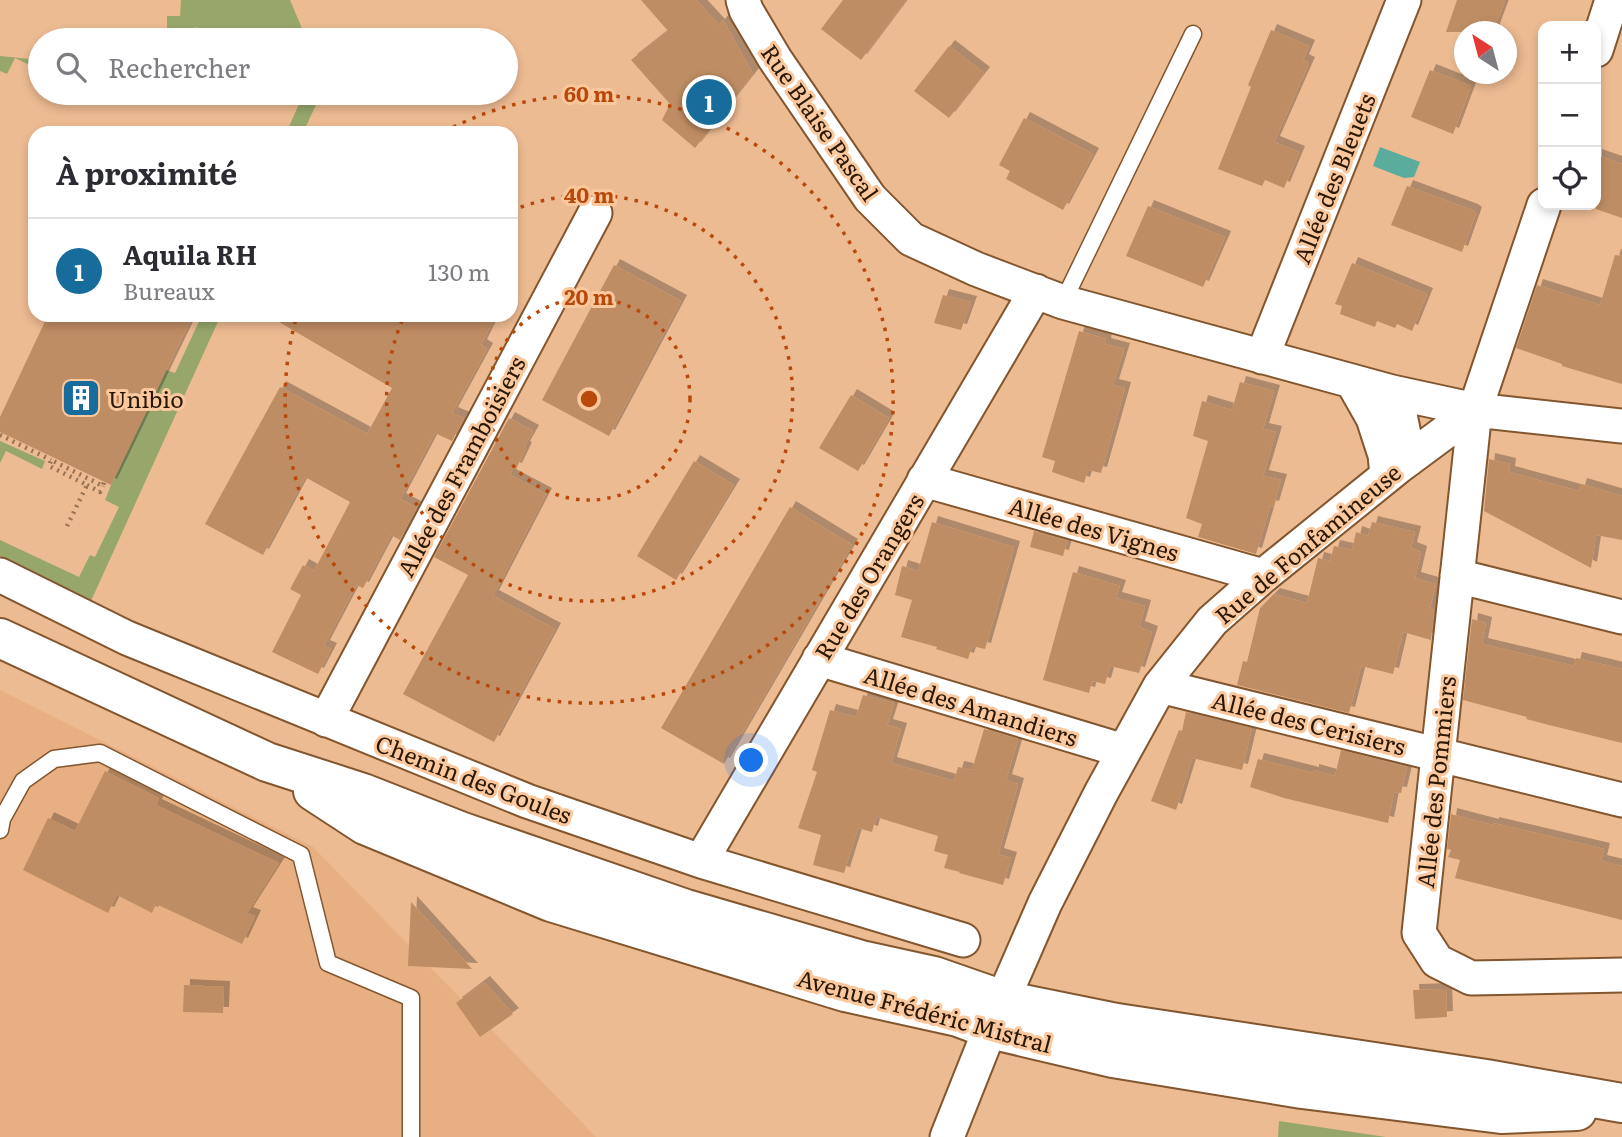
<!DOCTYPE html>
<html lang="fr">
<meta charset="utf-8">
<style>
:root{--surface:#fff;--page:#f7f7f7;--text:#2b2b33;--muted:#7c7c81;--line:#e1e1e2;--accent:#176c9c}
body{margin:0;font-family:Literata,serif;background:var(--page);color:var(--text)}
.controls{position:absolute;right:21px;top:21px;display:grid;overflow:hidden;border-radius:14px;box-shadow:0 4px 10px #0003}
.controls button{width:63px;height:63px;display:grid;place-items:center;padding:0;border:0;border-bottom:2px solid var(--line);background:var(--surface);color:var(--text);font:35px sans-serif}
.compass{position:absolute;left:1454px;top:21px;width:63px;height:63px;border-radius:50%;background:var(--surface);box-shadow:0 4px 10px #0003;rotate:324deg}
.you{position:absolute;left:752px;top:761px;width:24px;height:24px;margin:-18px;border:5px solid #fff;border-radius:50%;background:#1a73e8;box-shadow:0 0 0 10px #1a73e833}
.badge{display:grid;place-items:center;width:46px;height:46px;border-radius:50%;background:var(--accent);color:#fff;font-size:23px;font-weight:700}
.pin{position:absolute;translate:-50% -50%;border:4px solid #fff;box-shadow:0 2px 7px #0006}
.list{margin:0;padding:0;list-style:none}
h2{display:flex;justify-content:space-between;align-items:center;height:91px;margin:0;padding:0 28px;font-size:30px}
h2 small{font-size:23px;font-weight:400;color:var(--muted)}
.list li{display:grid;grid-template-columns:46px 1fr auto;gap:21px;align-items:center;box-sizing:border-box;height:105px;padding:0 28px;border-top:2px solid var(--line)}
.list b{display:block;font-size:26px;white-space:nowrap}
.list p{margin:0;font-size:23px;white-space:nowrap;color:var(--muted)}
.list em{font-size:23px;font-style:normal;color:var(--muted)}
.icon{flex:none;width:38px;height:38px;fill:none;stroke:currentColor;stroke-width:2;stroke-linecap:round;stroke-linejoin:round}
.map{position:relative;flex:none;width:1622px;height:1137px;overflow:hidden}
.search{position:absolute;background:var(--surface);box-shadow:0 4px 10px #0003;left:28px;top:28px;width:490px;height:77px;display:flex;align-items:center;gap:18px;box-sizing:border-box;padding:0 24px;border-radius:38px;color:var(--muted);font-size:26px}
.panel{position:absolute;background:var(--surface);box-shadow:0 4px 10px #0003;left:28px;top:126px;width:490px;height:196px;border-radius:21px}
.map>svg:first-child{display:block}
.built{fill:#e8b082}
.green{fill:#97a76c}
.water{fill:#5aac9d}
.building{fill:#bf8d63;filter:url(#shadow)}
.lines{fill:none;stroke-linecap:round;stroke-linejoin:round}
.service-casing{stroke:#82562f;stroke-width:19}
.minor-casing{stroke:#82562f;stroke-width:37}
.secondary-casing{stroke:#82562f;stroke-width:42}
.path{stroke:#977354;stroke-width:4.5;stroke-dasharray:2 5;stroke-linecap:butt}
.service{stroke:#fff;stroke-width:16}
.minor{stroke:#fff;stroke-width:33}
.secondary{stroke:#fff;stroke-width:38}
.ring{fill:none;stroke:#b8490b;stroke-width:3.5;stroke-dasharray:3.5 7}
.labels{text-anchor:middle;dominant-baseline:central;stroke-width:6;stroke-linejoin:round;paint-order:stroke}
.street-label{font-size:23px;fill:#2a1807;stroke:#fbc89e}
.poi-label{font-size:23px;fill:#2a1807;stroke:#fbc89e;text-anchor:start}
.centre{fill:#b8490b;stroke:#fbc89e;stroke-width:3.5}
.ring-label{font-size:21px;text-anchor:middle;font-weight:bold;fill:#b8490b;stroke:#fbc89e;stroke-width:6;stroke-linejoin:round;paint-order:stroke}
</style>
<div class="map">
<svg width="1622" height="1137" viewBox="0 0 1622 1137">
<defs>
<filter id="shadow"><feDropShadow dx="6" dy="-6" stdDeviation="0" flood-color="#0004"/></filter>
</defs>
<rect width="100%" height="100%" fill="#edbb92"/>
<path class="built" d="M 0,690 L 313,847 L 596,1137 L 0,1137 Z"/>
<path class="green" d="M 181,0 L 290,0 L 307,40 L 224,40 L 196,27 L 189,40 L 169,40 L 167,34 L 167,16 L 180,16 Z
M 0,56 L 40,60 L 40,70 L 15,58 L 7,74 L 0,71 Z
M 304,93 L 329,93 L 332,99 L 321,94 L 303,133 L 286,133 Z
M 202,315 L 221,315 L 91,601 L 0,556 L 0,540 L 79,577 L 90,555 L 95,557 L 119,507 L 105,500 L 111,485 L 166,370 L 175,373 Z
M 0,441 L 45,461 L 42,469 L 6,451 L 0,463 Z
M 1279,1121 L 1386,1137 L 1278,1137 Z"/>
<path class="water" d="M 1380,147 L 1420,162 L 1414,177 L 1404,178 L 1373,166 Z"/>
<path class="building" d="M 641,0 L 696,0 L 719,25 L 723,20 L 753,74 L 695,148 L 662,120 L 670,104 L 631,60 L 668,31 Z
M 843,0 L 906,0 L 861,60 L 821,29 Z
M 1457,0 L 1505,0 L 1493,32 L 1446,32 Z
M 1271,30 L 1309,46 L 1303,60 L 1309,63 L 1274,142 L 1299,152 L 1284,188 L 1265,180 L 1262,186 L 1218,169 L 1251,87 L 1248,85 Z
M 949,46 L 984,73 L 949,118 L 914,91 Z
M 1430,70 L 1471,86 L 1453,134 L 1411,117 Z
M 1024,118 L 1093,154 L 1063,210 L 1006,179 L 1010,171 L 999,165 Z
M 1596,155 L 1622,164 L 1622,218 L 1596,209 Z
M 1407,186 L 1472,210 L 1476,213 L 1462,252 L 1391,225 Z
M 1148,206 L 1225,237 L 1203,287 L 1126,256 Z
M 1615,255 L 1622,256 L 1622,384 L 1562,366 L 1562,364 L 1516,348 L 1537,285 L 1600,305 Z
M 1352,263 L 1427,294 L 1412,331 L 1397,324 L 1395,328 L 1377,321 L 1375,327 L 1340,314 L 1342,306 L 1335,304 Z
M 614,265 L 681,301 L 609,436 L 542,400 Z
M 943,295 L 971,302 L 961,330 L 934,323 Z
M 48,315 L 193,315 L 111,485 L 0,432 L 0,417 Z
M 267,315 L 496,315 L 481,345 L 487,349 L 452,413 L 464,418 L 452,441 L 435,433 L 400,499 L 417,508 L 400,540 L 391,535 L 363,588 L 356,585 L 324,646 L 331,649 L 318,674 L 272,652 L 301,595 L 290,589 L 303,565 L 314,571 L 350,502 L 305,477 L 263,555 L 205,524 L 280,387 L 367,434 L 392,388 Z
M 1079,331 L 1106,339 L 1105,344 L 1124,349 L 1113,385 L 1125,388 L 1101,473 L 1088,470 L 1084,483 L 1052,472 L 1055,461 L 1042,457 Z
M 1240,382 L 1274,391 L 1263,429 L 1276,432 L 1263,476 L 1281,480 L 1273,507 L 1270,506 L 1256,554 L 1198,537 L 1202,524 L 1186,518 L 1208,441 L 1193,436 L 1202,401 L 1232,410 Z
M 851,395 L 889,418 L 858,471 L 819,448 Z
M 509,418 L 533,431 L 524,447 L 526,448 L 516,469 L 513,468 L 510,475 L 546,494 L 493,596 L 555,629 L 494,742 L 403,694 L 468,575 L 434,557 Z
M 1489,459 L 1510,464 L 1509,472 L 1579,491 L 1581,484 L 1622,496 L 1622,540 L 1596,535 L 1591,568 L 1484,511 Z
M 694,461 L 734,485 L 676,580 L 637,556 Z
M 790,507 L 852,545 L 724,764 L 661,728 Z
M 932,522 L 1014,547 L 985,649 L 972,646 L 968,659 L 936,649 L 937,647 L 901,637 L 912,600 L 895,595 L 902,566 L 918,571 Z
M 1372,522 L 1415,532 L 1411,548 L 1421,552 L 1415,578 L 1436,584 L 1430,608 L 1434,610 L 1431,640 L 1403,632 L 1393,674 L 1361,666 L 1349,713 L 1237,685 L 1243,661 L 1247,662 L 1260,608 L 1274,594 L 1307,603 L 1318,558 L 1330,561 L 1334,546 L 1352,550 L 1356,532 L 1368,536 Z
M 1034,531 L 1067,541 L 1063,556 L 1030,547 Z
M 1073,572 L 1120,586 L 1116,598 L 1145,606 L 1139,627 L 1152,632 L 1139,673 L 1110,666 L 1105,684 L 1092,681 L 1089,693 L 1043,680 Z
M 1472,619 L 1486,623 L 1482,644 L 1574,666 L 1576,658 L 1622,669 L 1622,743 L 1549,725 L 1526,719 L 1527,717 L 1463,700 Z
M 863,695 L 894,703 L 887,725 L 901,729 L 891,763 L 954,781 L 958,767 L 972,770 L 984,729 L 1018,739 L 1006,780 L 1018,784 L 998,854 L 1011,858 L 1003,885 L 959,873 L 960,872 L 944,868 L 948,855 L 934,851 L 938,836 L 876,817 L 872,832 L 858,828 L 844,873 L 813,865 L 821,835 L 798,828 L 817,772 L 812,770 L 830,710 L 856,717 Z
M 1186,712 L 1252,728 L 1242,770 L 1192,758 L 1176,810 L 1151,801 L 1179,730 L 1182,731 Z
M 1341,750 L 1407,767 L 1401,793 L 1394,792 L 1388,823 L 1284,798 L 1250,787 L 1258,759 L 1313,773 L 1313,770 L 1335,776 Z
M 105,771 L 159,798 L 156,805 L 279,863 L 247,913 L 255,916 L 242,944 L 156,904 L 152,913 L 117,895 L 108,913 L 23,870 L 48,818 L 75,831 Z
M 1451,814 L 1493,825 L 1493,823 L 1604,849 L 1601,861 L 1622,866 L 1622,920 L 1455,878 L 1460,860 L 1448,857 L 1451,850 L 1447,849 Z
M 411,902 L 472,969 L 408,966 Z
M 484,982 L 513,1014 L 480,1037 L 456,1003 Z
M 184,985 L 224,987 L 223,1013 L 183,1012 Z
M 1446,989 L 1447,1017 L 1415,1019 L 1413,990 Z"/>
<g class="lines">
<g class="service-casing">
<path id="service" d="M 1063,302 L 1193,34
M 0,830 L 2,819 L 23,781 L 54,759 L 100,753 L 301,855 L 328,963 L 411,998 L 411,1137"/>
</g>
<g class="minor-casing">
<path id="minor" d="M 743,0 L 746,10 L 775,59 L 870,198 L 911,239 L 976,269 L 1063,302 L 1392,392 L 1475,410 L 1622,426
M 1596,50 L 1612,0
M 1262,357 L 1404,0
M 1352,381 L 1373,418 L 1385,455 L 1387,475
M 1392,392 L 1399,410 L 1409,459
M 1475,410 L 1419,933 L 1437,961 L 1471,978 L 1622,975
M 924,480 L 1263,576
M 0,575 L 127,638 L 527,801 L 701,861 L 963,940
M 1457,576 L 1622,617
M 819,659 L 1124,751
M 1160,686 L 1622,800
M 326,720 L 595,213
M 701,861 L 1036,291
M 947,1137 L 990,1029 L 1045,903 L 1101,793 L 1160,686 L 1212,621 L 1263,576 L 1398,467 L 1475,410 L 1544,205"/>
</g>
<g class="secondary-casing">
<path id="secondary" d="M 0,638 L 267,762 L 363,793 L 460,831 L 686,909 L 861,960 L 934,976 L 1003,1000 L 1117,1023 L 1486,1079 L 1622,1103
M 313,791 L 365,825 L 551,902 L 845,992 L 958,1017 L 990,1029 L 1113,1058 L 1302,1089 L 1501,1114 L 1577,1111"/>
</g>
<path class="path" d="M 0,435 L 51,460
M 87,485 L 100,492 L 103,486
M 67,526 L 87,485 L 49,466 L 51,460 L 103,486 L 104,482"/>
<use href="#service" class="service"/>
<use href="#minor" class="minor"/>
<use href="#secondary" class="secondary"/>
</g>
<g class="ring">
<circle cx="589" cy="399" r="101"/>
<path d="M511 211A203 203 0 1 1 404 316"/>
<path d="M444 132A304 304 0 1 1 297 315"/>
</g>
<defs>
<g id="building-square" transform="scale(2.0125)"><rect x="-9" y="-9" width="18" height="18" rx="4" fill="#176c9c" stroke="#fbc89e"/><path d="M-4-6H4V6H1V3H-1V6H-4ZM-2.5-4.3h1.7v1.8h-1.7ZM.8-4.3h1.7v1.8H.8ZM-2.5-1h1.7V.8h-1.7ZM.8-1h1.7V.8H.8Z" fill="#fff"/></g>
</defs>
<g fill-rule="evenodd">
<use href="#building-square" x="81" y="398"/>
</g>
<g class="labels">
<g class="street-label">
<text transform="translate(821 122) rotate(55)">Rue Blaise Pascal</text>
<text transform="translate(1333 178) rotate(-68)">Allée des Bleuets</text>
<text transform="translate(460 466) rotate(-62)">Allée des Framboisiers</text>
<text transform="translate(1094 528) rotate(16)">Allée des Vignes</text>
<text transform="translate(1307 543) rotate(-40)">Rue de Fonfamineuse</text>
<text transform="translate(868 576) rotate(-59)">Rue des Orangers</text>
<text transform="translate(971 705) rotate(17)">Allée des Amandiers</text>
<text transform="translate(1309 722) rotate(14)">Allée des Cerisiers</text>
<text transform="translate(474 778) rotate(21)">Chemin des Goules</text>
<text transform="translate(1435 782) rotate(-84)">Allée des Pommiers</text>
<text transform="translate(925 1010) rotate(15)">Avenue Frédéric Mistral</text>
</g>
<g class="poi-label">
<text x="108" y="398">Unibio</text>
</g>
</g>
<circle cx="589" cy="399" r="10" class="centre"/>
<g class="ring-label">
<text x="589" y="102">60 m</text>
<text x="589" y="203">40 m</text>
<text x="589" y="305">20 m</text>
</g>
</svg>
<div class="controls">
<button>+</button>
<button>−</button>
<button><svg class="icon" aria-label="locate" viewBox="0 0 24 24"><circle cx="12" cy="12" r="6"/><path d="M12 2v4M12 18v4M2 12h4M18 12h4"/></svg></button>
</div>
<svg class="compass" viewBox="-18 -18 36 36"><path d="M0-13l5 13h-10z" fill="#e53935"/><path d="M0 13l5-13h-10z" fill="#7c7c81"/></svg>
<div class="you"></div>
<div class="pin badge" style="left:709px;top:102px">1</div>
<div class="search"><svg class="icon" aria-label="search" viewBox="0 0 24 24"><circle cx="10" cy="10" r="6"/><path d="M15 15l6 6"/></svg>Rechercher</div>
<section class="panel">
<h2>À proximité<small></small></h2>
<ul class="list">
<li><span class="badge">1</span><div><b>Aquila RH</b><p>Bureaux</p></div><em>130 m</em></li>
</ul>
</section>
</div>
